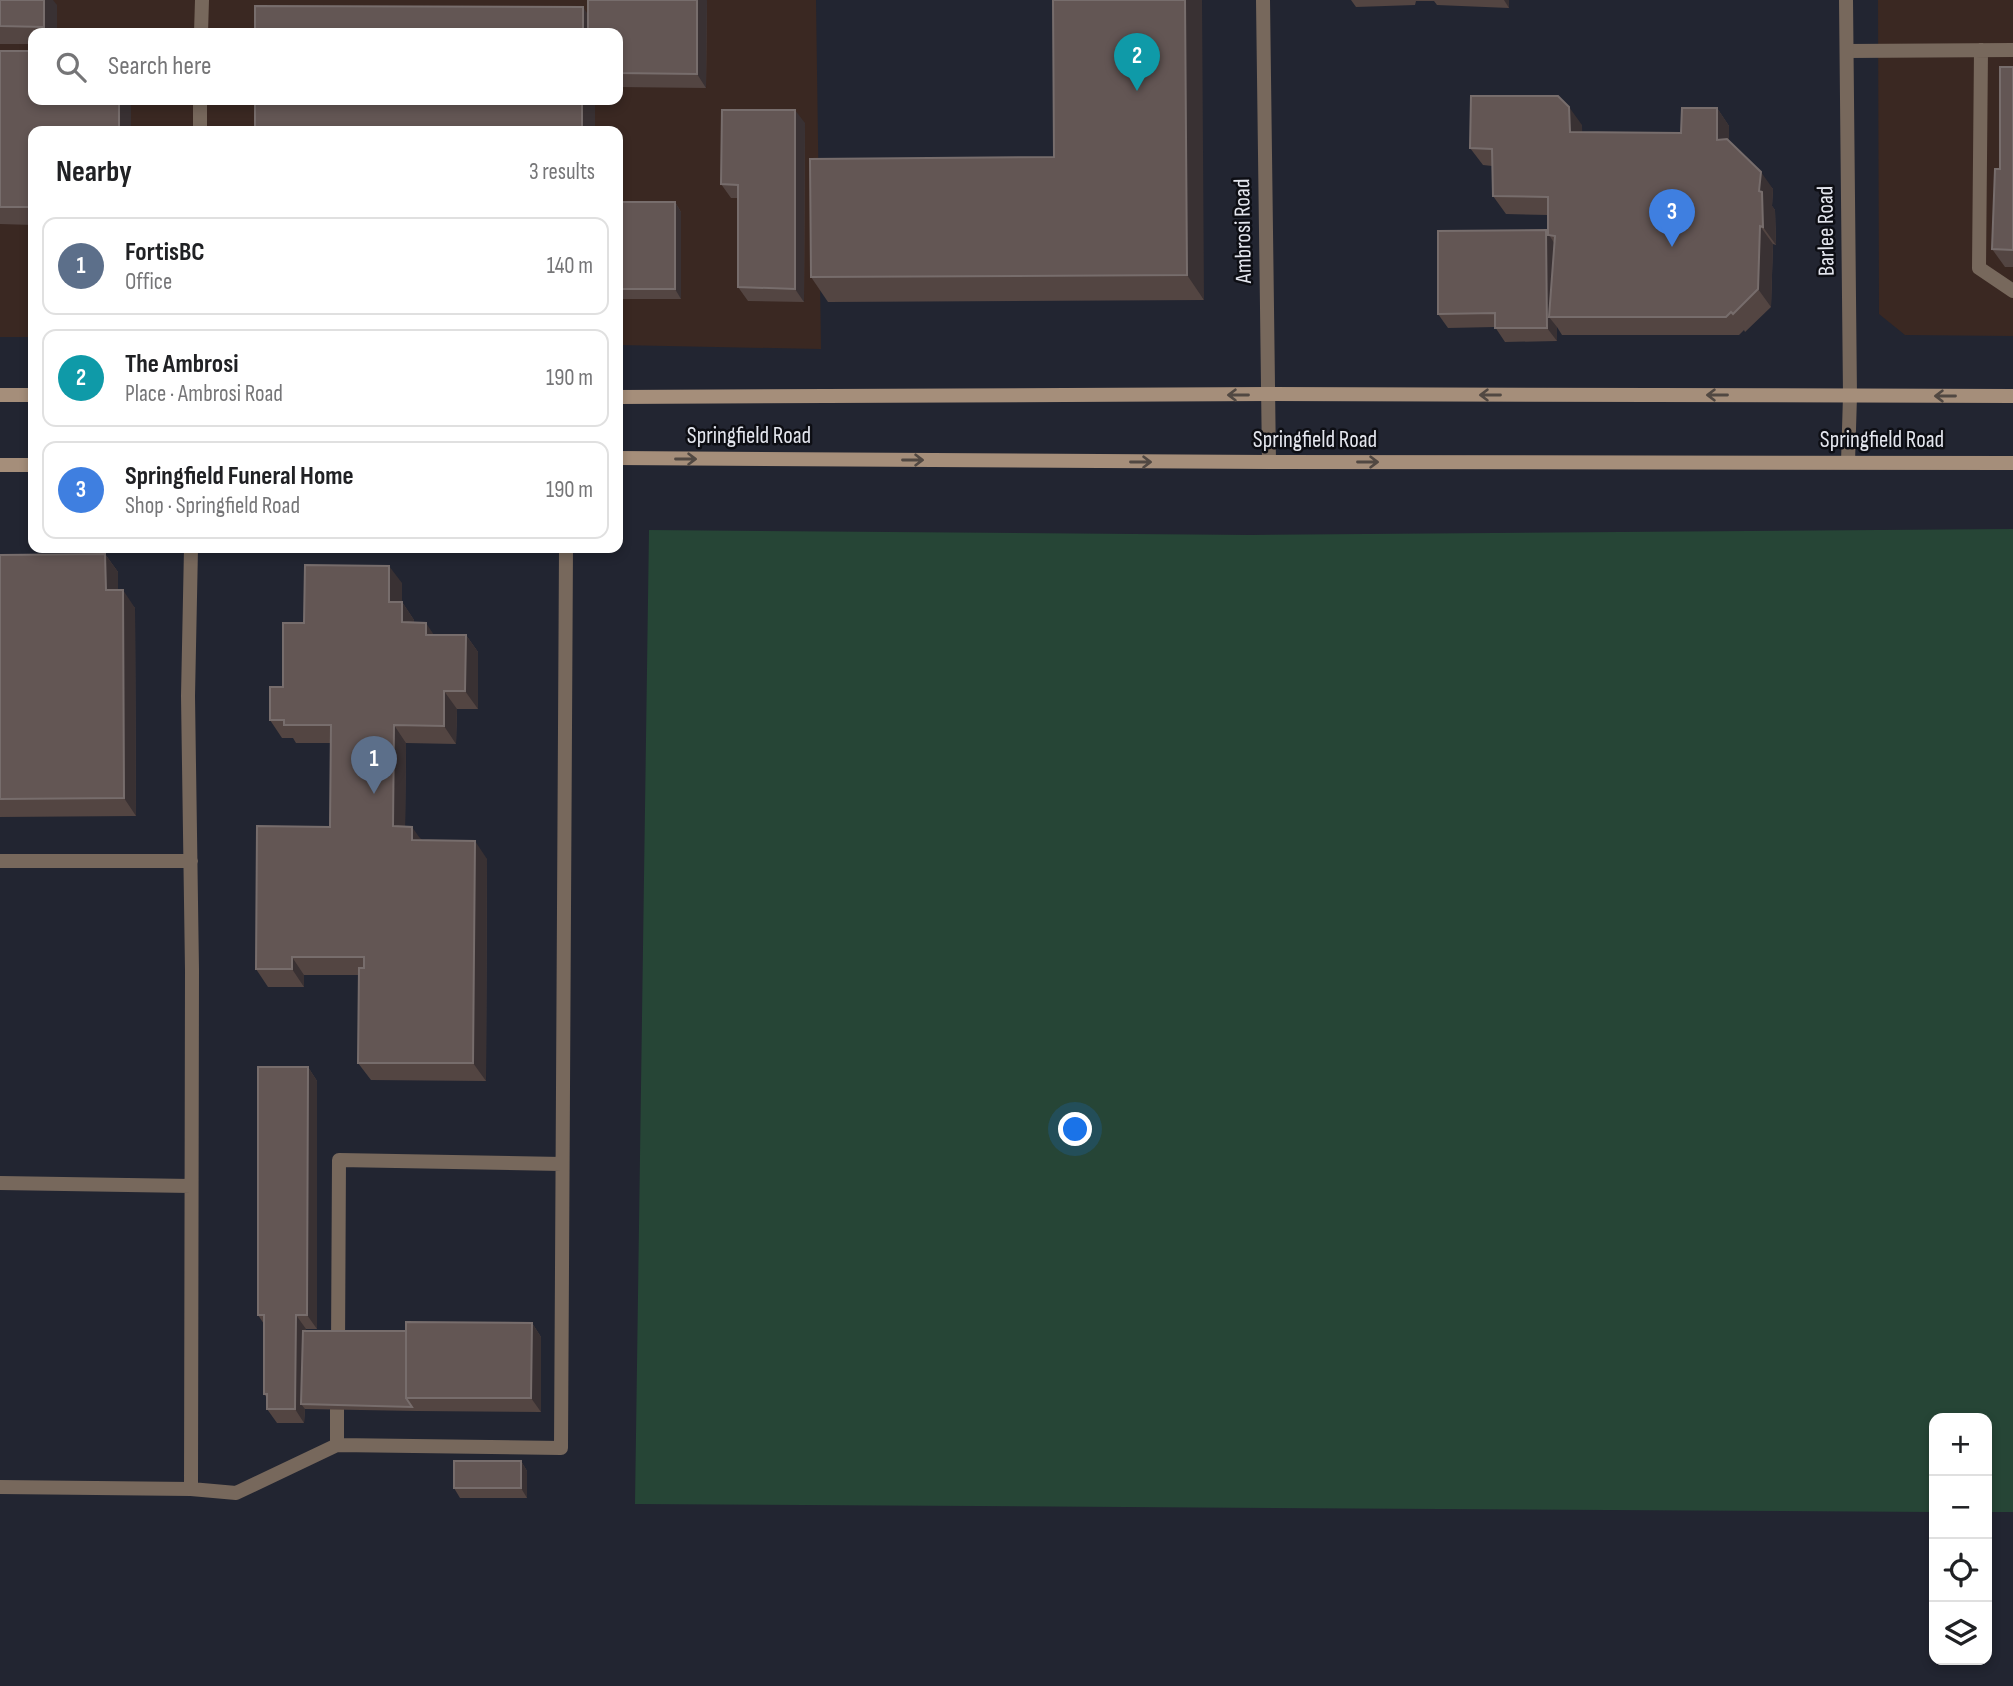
<!DOCTYPE html>
<meta charset="utf-8">
<style>
:root{--surface:#fff;--page:#f6f6f6;--text:#202124;--muted:#757577;--line:#e0e0e0;--accent:#ea580c}
body{margin:0;font-family:"Sofia Sans Condensed",sans-serif;background:var(--page);color:var(--text)}
.controls{position:absolute;right:21px;bottom:21px;display:grid;overflow:hidden;border-radius:14px;box-shadow:0 4px 10px #0003}
.controls button{width:63px;height:63px;display:grid;place-items:center;padding:0;border:0;border-bottom:2px solid var(--line);background:var(--surface);color:var(--text);font:35px sans-serif}
.you{position:absolute;left:1076px;top:1130px;width:24px;height:24px;margin:-18px;border:5px solid #fff;border-radius:50%;background:#1a73e8;box-shadow:0 0 0 10px #1a73e833}
.badge{display:grid;place-items:center;width:46px;height:46px;border-radius:50%;background:var(--accent);color:#fff;font-size:23px;font-weight:700}
.pin{position:absolute;translate:-50% -58px;filter:drop-shadow(0 2px 4px #0008)}
.pin::after{content:'';position:absolute;top:37px;width:24px;height:21px;background:inherit;clip-path:polygon(0 0,100% 0,50% 100%)}
.list{margin:0;padding:0;list-style:none}
h2{display:flex;justify-content:space-between;align-items:center;height:91px;margin:0;padding:0 28px;font-size:30px}
h2 small{font-size:23px;font-weight:400;color:var(--muted)}
.list li{display:grid;grid-template-columns:46px 1fr auto;gap:21px;align-items:center;box-sizing:border-box;height:98px;margin:0 14px 14px;padding:0 14px;border:2px solid var(--line);border-radius:14px}
.list b{display:block;font-size:26px;white-space:nowrap}
.list p{margin:0;font-size:23px;white-space:nowrap;color:var(--muted)}
.list em{font-size:23px;font-style:normal;color:var(--muted)}
.icon{flex:none;width:38px;height:38px;fill:none;stroke:currentColor;stroke-width:2;stroke-linecap:round;stroke-linejoin:round}
.map{position:relative;flex:none;width:2013px;height:1686px;overflow:hidden}
.search{position:absolute;background:var(--surface);box-shadow:0 4px 10px #0003;left:28px;top:28px;width:595px;height:77px;display:flex;align-items:center;gap:18px;box-sizing:border-box;padding:0 24px;border-radius:14px;color:var(--muted);font-size:26px}
.panel{position:absolute;background:var(--surface);box-shadow:0 4px 10px #0003;left:28px;top:126px;width:595px;height:427px;border-radius:14px}
.map>svg:first-child{display:block}
.commercial{fill:#3a2822;fill-rule:evenodd}
.green{fill:#264536}
.lines{fill:none;stroke-linecap:round;stroke-linejoin:round}
.service{stroke:#77685c;stroke-width:14}
.minor{stroke:#77685c;stroke-width:14}
.secondary{stroke:#a58e7a;stroke-width:14}
.wall{fill:#534542}
.shaded-wall{fill:#393133}
.building{fill:#635654;stroke:#776d6c;stroke-width:2}
.oneway{stroke:#514842}
.labels{text-anchor:middle;dominant-baseline:central;stroke-width:5;stroke-linejoin:round;paint-order:stroke}
.street-label{font-size:23px;fill:#e4e6ee;stroke:#0d0e14}
</style>
<div class="map">
<svg width="2013" height="1686" viewBox="0 0 2013 1686">
<rect width="100%" height="100%" fill="#222531"/>
<path class="commercial" d="M 0,0 L 816,0 L 821,349 L 618,345 L 618,131 L 33,131 L 33,337 L 0,337 ZM 33,33 L 618,33 L 618,100 L 33,100 Z
M 1878,0 L 2013,0 L 2013,336 L 1905,335 L 1879,314 Z"/>
<path class="green" d="M 2013,529 L 2013,1512 L 1987,1512 L 1987,1418 L 1934,1418 L 1934,1512 L 635,1504 L 649,530 L 1251,535 Z"/>
<g class="lines">
<path class="service" d="M 1981,50 L 1979,268 L 2013,291
M 1847,51 L 2013,50
M 0,861 L 191,861
M 0,1183 L 191,1186
M 338,1348 L 339,1160 L 562,1164
M 337,1445 L 337,1393
M 0,1487 L 191,1489 L 192,970 L 188,696 L 191,548
M 191,1489 L 236,1493 L 337,1445 L 561,1448 L 566,548"/>
<path class="minor" d="M 1263,0 L 1269,462
M 1846,0 L 1850,396 L 1848,462
M 201,33 L 202,0
M 200,131 L 200,100"/>
<path class="secondary" d="M 0,395 L 33,395
M 618,397 L 1268,394 L 2013,396
M 618,458 L 1269,462 L 2013,463
M 0,465 L 33,465"/>
</g>
<path class="wall" d="M 0,0 L 57,5 L 57,33 L 33,33 L 33,44 L 0,44 Z
M 707,0 L 706,88 L 618,87 L 618,33 L 588,14 Z
M 1053,0 L 1204,300 L 828,302 L 811,277 L 1054,157 Z
M 1351,0 L 1509,0 L 1509,8 L 1437,5 L 1434,1 L 1416,1 L 1415,5 L 1356,7 Z
M 0,51 L 33,100 L 131,100 L 131,131 L 33,131 L 33,225 L 0,224 Z
M 2013,67 L 2013,267 L 2005,267 L 1992,249 L 2000,169 Z
M 1717,108 L 1729,126 L 1729,141 L 1773,189 L 1772,206 L 1775,210 L 1776,245 L 1773,244 L 1771,307 L 1745,332 L 1744,330 L 1739,335 L 1562,335 L 1557,327 L 1557,341 L 1505,342 L 1495,327 L 1448,328 L 1438,314 L 1546,230 L 1548,233 L 1548,215 L 1506,214 L 1493,196 L 1492,166 L 1483,165 L 1470,148 L 1582,125 L 1582,132 L 1681,133 Z
M 805,123 L 804,302 L 748,301 L 738,287 L 738,198 L 731,198 L 721,184 Z
M 618,202 L 675,202 L 681,212 L 681,299 L 618,299 Z
M 105,554 L 118,572 L 118,590 L 135,608 L 136,816 L 0,817 L 0,555 Z
M 402,583 L 402,602 L 414,620 L 414,623 L 434,635 L 466,635 L 478,652 L 478,709 L 457,709 L 456,744 L 406,743 L 405,826 L 422,840 L 487,859 L 486,1081 L 371,1080 L 358,1063 L 359,975 L 304,975 L 304,987 L 268,987 L 256,969 L 330,827 L 331,743 L 296,743 L 293,738 L 282,738 L 270,720 L 283,687 L 304,623 Z
M 308,1067 L 317,1081 L 317,1329 L 306,1329 L 306,1331 L 406,1331 L 532,1323 L 541,1337 L 541,1412 L 416,1411 L 305,1409 L 304,1423 L 277,1423 L 267,1409 L 267,1398 L 264,1394 L 264,1324 L 258,1315 Z
M 521,1461 L 527,1471 L 527,1498 L 460,1498 L 454,1488 Z"/>
<path class="shaded-wall" d="M 44,0 L 53,0 L 57,5 L 57,33 L 49,33 L 44,27 Z
M 697,0 L 707,0 L 706,88 L 697,74 Z
M 1185,0 L 1202,0 L 1204,300 L 1187,275 Z
M 1504,0 L 1509,0 L 1509,8 Z
M 583,7 L 595,25 L 595,33 L 583,33 Z
M 119,100 L 131,100 L 131,131 L 119,131 Z
M 582,100 L 595,100 L 595,131 L 582,131 Z
M 1569,107 L 1582,125 L 1583,150 L 1570,132 Z
M 1717,108 L 1729,126 L 1729,158 L 1717,140 Z
M 795,110 L 805,123 L 804,302 L 795,289 Z
M 1761,172 L 1773,189 L 1772,206 L 1775,210 L 1776,245 L 1763,227 L 1759,191 Z
M 675,202 L 681,212 L 681,299 L 675,289 Z
M 1760,226 L 1773,244 L 1771,307 L 1758,289 Z
M 1546,230 L 1556,246 L 1549,317 L 1557,327 L 1557,341 L 1547,328 Z
M 105,554 L 118,572 L 118,608 L 106,590 Z
M 389,566 L 402,583 L 402,602 L 414,620 L 414,640 L 389,602 Z
M 123,590 L 135,608 L 136,816 L 124,798 Z
M 426,623 L 438,641 L 426,635 Z
M 466,635 L 478,652 L 478,709 L 465,691 Z
M 444,691 L 457,709 L 456,744 L 444,726 Z
M 394,725 L 406,743 L 405,844 L 393,826 Z
M 412,827 L 424,844 L 412,840 Z
M 475,841 L 487,859 L 486,1081 L 473,1063 Z
M 292,957 L 304,975 L 304,987 L 292,969 Z
M 308,1067 L 317,1081 L 317,1329 L 307,1315 Z
M 296,1315 L 306,1329 L 305,1404 L 301,1404 L 305,1409 L 304,1423 L 295,1409 Z
M 532,1323 L 541,1337 L 541,1412 L 531,1398 Z
M 521,1461 L 527,1471 L 527,1498 L 521,1488 Z"/>
<path class="building" d="M 0,0 L 44,0 L 44,27 L 0,26 Z
M 588,0 L 697,0 L 697,74 L 618,73 L 618,33 L 588,33 Z
M 1053,0 L 1185,0 L 1187,275 L 811,277 L 810,159 L 1054,157 Z
M 255,6 L 583,7 L 583,33 L 255,33 Z
M 0,51 L 33,51 L 33,100 L 119,100 L 119,131 L 33,131 L 33,207 L 0,207 Z
M 2000,67 L 2013,67 L 2013,250 L 1992,249 L 1995,169 L 2000,169 Z
M 1471,96 L 1558,96 L 1569,107 L 1570,132 L 1681,133 L 1682,108 L 1717,108 L 1717,140 L 1727,139 L 1761,172 L 1759,191 L 1762,192 L 1763,227 L 1760,226 L 1758,289 L 1733,314 L 1731,312 L 1726,317 L 1549,317 L 1555,236 L 1548,235 L 1548,197 L 1493,196 L 1492,149 L 1470,148 Z
M 255,100 L 582,100 L 582,131 L 255,131 Z
M 722,110 L 795,110 L 795,289 L 738,287 L 738,185 L 721,184 Z
M 618,202 L 675,202 L 675,289 L 618,289 Z
M 1546,230 L 1547,328 L 1495,328 L 1495,313 L 1438,314 L 1438,231 Z
M 105,554 L 106,590 L 123,590 L 124,798 L 0,799 L 0,555 Z
M 305,565 L 389,566 L 389,602 L 402,602 L 402,622 L 426,623 L 426,635 L 466,635 L 465,691 L 444,691 L 444,726 L 394,725 L 393,826 L 412,827 L 412,840 L 475,841 L 473,1063 L 358,1063 L 359,968 L 364,968 L 364,957 L 292,957 L 292,969 L 256,969 L 257,826 L 330,827 L 331,725 L 284,725 L 284,720 L 270,720 L 270,687 L 283,687 L 283,623 L 304,623 Z
M 258,1067 L 308,1067 L 307,1315 L 296,1315 L 295,1409 L 267,1409 L 267,1394 L 264,1394 L 264,1315 L 258,1315 Z
M 406,1322 L 532,1323 L 531,1398 L 406,1398 Z
M 303,1331 L 406,1331 L 406,1398 L 412,1407 L 301,1404 Z
M 454,1461 L 521,1461 L 521,1488 L 454,1488 Z"/>
<defs><path id="oneway-shaft" d="M-6 0H5M1.5-3L5.5 0L1.5 3" fill="none" stroke-width="1.6" stroke-linecap="round" stroke-linejoin="round" transform="scale(1.75)"/></defs>
<g class="oneway">
<use href="#oneway-shaft" transform="translate(1238 395) rotate(180)"/>
<use href="#oneway-shaft" transform="translate(1490 395) rotate(-180)"/>
<use href="#oneway-shaft" transform="translate(1717 395) rotate(-180)"/>
<use href="#oneway-shaft" transform="translate(1945 396) rotate(-180)"/>
<use href="#oneway-shaft" transform="translate(686 459)"/>
<use href="#oneway-shaft" transform="translate(913 460)"/>
<use href="#oneway-shaft" transform="translate(1141 462)"/>
<use href="#oneway-shaft" transform="translate(1368 462)"/>
</g>
<g class="labels">
<g class="street-label">
<text transform="translate(1243 231) rotate(-91)">Ambrosi Road</text>
<text transform="translate(1826 231) rotate(-91)">Barlee Road</text>
<text x="749" y="436">Springfield Road</text>
<text x="1315" y="440">Springfield Road</text>
<text x="1882" y="440">Springfield Road</text>
</g>
</g>
</svg>
<div class="controls">
<button>+</button>
<button>−</button>
<button><svg class="icon" aria-label="locate" viewBox="0 0 24 24"><circle cx="12" cy="12" r="6"/><path d="M12 2v4M12 18v4M2 12h4M18 12h4"/></svg></button>
<button><svg class="icon" aria-label="layers" viewBox="0 0 24 24"><path d="M12 4l9 5-9 5-9-5zM3 14l9 5 9-5"/></svg></button>
</div>
<div class="you"></div>
<div class="pin badge" style="left:374px;top:794px;background:#5c6f8a">1</div>
<div class="pin badge" style="left:1137px;top:91px;background:#0f9aa8">2</div>
<div class="pin badge" style="left:1672px;top:247px;background:#3f7fe0">3</div>
<div class="search"><svg class="icon" aria-label="search" viewBox="0 0 24 24"><circle cx="10" cy="10" r="6"/><path d="M15 15l6 6"/></svg>Search here</div>
<section class="panel">
<h2>Nearby<small>3 results</small></h2>
<ul class="list">
<li><span class="badge" style="background:#5c6f8a">1</span><div><b>FortisBC</b><p>Office</p></div><em>140 m</em></li>
<li><span class="badge" style="background:#0f9aa8">2</span><div><b>The Ambrosi</b><p>Place · Ambrosi Road</p></div><em>190 m</em></li>
<li><span class="badge" style="background:#3f7fe0">3</span><div><b>Springfield Funeral Home</b><p>Shop · Springfield Road</p></div><em>190 m</em></li>
</ul>
</section>
</div>
